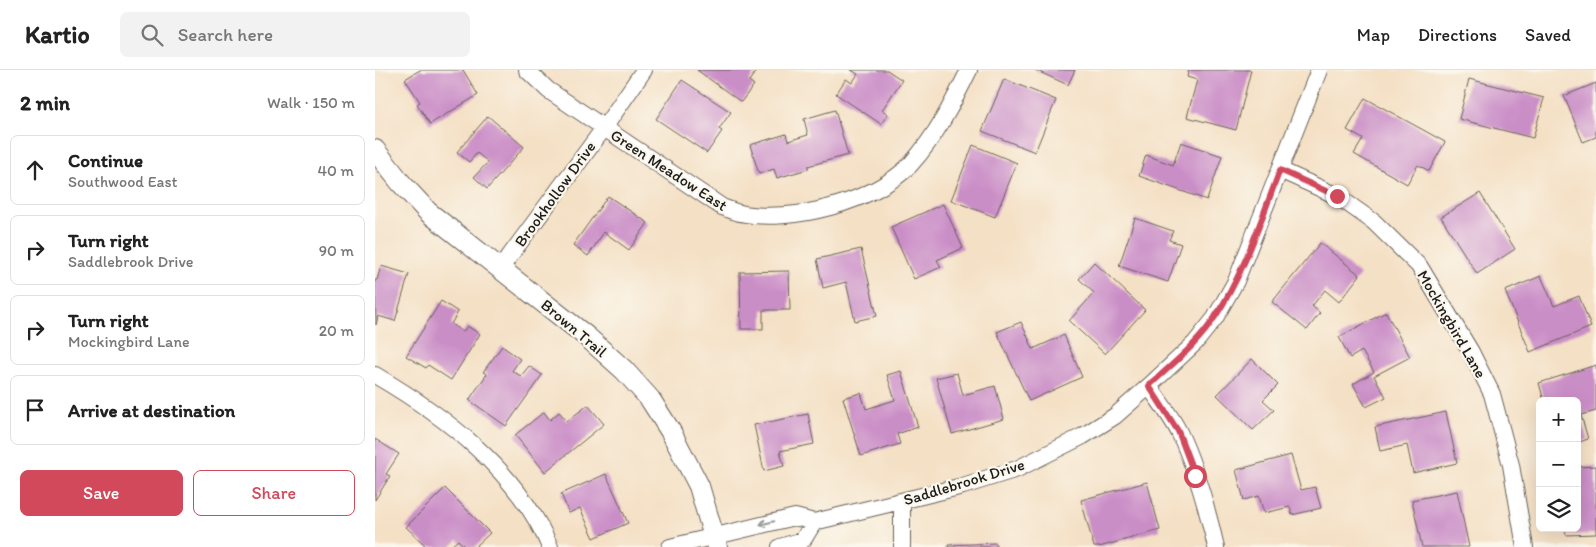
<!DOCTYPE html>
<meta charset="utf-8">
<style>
:root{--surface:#fff;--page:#f2f2f2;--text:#222;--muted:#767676;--line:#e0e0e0;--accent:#d1495b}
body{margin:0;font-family:Itim,sans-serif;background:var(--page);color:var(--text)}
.controls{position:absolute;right:15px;bottom:15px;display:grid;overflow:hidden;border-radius:8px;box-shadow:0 5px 20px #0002}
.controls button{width:45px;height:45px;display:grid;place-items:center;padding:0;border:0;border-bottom:1px solid var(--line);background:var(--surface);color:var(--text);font:25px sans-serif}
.stop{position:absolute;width:15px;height:15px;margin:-11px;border:4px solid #d1495b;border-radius:50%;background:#fff}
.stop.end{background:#d1495b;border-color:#fff;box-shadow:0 1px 5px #0008}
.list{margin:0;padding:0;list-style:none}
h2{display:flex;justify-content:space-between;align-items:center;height:65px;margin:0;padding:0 20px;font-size:21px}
h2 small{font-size:16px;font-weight:400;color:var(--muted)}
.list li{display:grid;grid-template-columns:32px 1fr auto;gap:15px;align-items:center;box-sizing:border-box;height:70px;margin:0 10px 10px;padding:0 10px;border:1px solid var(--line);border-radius:8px}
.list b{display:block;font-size:19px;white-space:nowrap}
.list p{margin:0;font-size:16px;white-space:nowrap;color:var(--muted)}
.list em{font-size:16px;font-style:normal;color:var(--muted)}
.actions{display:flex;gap:10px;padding:15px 20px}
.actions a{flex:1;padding:11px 0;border:1px solid var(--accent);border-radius:8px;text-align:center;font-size:18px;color:var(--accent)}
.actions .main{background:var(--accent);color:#fff}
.icon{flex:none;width:28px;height:28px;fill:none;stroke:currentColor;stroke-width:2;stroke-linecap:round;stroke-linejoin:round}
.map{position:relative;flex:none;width:1221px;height:477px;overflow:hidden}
header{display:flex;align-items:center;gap:30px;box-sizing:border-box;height:70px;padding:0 25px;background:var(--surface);border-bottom:1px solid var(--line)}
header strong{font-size:24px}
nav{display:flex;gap:28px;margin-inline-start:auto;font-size:18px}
.search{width:350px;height:45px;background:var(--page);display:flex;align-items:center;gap:12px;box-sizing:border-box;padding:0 18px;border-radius:8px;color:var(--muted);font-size:19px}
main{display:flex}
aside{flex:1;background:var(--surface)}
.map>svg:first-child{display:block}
.building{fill:#ca8ec7}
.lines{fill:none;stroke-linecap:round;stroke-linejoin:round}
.minor-casing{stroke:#686157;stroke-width:18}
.tertiary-casing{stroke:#686157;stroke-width:22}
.minor{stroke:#fff;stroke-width:16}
.tertiary{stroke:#fff;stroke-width:20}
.oneway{stroke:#999}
.route{stroke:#d1495b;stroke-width:6}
.labels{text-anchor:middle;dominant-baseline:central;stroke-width:4.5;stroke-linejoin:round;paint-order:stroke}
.street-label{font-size:16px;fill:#1c1c1c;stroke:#fbf7ec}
</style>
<header>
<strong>Kartio</strong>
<div class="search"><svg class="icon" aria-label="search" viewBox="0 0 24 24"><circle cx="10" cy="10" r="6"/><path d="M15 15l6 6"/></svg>Search here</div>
<nav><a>Map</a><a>Directions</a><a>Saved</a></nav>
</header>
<main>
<aside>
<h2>2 min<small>Walk · 150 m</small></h2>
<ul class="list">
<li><svg class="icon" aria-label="ahead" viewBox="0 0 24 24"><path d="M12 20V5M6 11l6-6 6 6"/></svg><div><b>Continue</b><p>Southwood East</p></div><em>40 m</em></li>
<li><svg class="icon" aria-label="right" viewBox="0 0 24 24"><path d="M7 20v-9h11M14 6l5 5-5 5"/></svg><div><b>Turn right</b><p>Saddlebrook Drive</p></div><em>90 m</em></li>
<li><svg class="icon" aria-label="right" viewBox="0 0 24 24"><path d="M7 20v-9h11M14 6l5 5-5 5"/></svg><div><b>Turn right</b><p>Mockingbird Lane</p></div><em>20 m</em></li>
<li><svg class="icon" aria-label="arrive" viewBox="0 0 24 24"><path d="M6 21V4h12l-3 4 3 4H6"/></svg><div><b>Arrive at destination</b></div></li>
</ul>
<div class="actions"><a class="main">Save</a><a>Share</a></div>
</aside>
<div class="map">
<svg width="1221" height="477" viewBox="0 0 1221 477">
<rect width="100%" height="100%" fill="#fbf7ec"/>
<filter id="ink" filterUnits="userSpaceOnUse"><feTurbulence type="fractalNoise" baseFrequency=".02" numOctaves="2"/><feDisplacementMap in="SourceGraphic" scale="10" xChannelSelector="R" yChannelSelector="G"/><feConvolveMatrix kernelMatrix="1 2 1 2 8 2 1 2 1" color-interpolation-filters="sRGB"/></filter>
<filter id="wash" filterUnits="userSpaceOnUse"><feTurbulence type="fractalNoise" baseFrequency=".0096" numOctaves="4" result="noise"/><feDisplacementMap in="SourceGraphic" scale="20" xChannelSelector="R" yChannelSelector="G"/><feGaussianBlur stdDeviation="1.12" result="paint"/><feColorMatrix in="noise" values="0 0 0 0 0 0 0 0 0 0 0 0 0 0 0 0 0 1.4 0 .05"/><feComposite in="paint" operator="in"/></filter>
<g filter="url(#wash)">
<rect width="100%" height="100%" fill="#f4e0c5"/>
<g id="blocks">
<path class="building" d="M 45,0 L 88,0 L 103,25 L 55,54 L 42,34 L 45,32 L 30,9 Z
M 322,0 L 382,0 L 374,11 L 379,15 L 366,32 Z
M 476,0 L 512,0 L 527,10 L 507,40 L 513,44 L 506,54 L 461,24 L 471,9 L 477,13 L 483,4 Z
M 660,0 L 700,0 L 693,15 Z
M 814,0 L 876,0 L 861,60 L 812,47 L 822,10 L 812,7 Z
M 629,9 L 681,30 L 660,82 L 607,61 Z
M 1094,9 L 1169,28 L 1158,68 L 1084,49 Z
M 307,10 L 356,42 L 344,59 L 347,61 L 332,83 L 281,49 Z
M 1221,13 L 1221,67 L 1208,72 L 1189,26 Z
M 990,28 L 1070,72 L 1054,101 L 1043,95 L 1032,114 L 979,84 L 988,69 L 972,60 Z
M 460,40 L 473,85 L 433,96 L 433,99 L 402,108 L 399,99 L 384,104 L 375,75 L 411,64 L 413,71 L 433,65 L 429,49 Z
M 113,46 L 149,77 L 112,119 L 99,107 L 113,92 L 102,83 L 94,92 L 82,82 Z
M 806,72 L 847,86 L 832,130 L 764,106 L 771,85 L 798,95 Z
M 598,75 L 642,93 L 620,147 L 576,130 Z
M 1105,123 L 1140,179 L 1102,204 L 1066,147 Z
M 233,126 L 273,153 L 254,180 L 229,162 L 213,186 L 198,175 Z
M 568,134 L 588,178 L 562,190 L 566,197 L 539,209 L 516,157 Z
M 760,148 L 798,161 L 794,170 L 806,174 L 793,212 L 744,196 Z
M 945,173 L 985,205 L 964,232 L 950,220 L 937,236 L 945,243 L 932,260 L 897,232 Z
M 486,179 L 502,246 L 480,251 L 471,212 L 448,218 L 442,189 Z
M 719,192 L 770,240 L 730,284 L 694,251 L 719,223 L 704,209 Z
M 6,196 L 34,204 L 20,251 L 3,246 L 1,255 L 0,210 L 2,210 Z
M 414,201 L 415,240 L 388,240 L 388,259 L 366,259 L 365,202 Z
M 1166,206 L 1179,236 L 1204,226 L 1216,257 L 1155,282 L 1130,221 Z
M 66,231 L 83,242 L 76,254 L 88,262 L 92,256 L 105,264 L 76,310 L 53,295 L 51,298 L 31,286 Z
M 1011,242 L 1035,287 L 999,306 L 1011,327 L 991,337 L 978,314 L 999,302 L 987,281 L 975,288 L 964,267 Z
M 646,252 L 658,279 L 689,265 L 707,307 L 654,331 L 622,262 Z
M 127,276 L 145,289 L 137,301 L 146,306 L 154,296 L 167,305 L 131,356 L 94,330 L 112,304 L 108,302 Z
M 877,289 L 903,315 L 888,330 L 899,340 L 878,360 L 842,325 Z
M 1221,295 L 1221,341 L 1206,345 L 1213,369 L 1202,373 L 1202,331 L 1169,331 L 1164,313 Z
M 526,301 L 543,357 L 522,364 L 525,374 L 486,386 L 468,328 L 486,323 L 491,339 L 520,330 L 512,305 Z
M 582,303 L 588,325 L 620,316 L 629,349 L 577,364 L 561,308 Z
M 213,335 L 229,354 L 170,402 L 140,365 L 169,342 L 175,350 L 184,342 L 192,351 Z
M 1071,342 L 1082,393 L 1038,403 L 1032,375 L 1005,381 L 1000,357 Z
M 433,344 L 439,374 L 405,381 L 409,396 L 389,401 L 379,355 Z
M 0,369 L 24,384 L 11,404 L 15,406 L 0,430 Z
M 916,385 L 926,420 L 940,417 L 946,438 L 917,445 L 915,437 L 889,443 L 884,426 L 869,430 L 861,400 Z
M 1221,396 L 1221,464 L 1191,465 L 1190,458 L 1202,458 L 1202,397 Z
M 231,404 L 253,453 L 219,468 L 205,438 L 194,443 L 186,424 Z
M 772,412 L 785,460 L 724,477 L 719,477 L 706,430 Z
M 70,418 L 115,463 L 100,477 L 90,477 L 83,470 L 75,477 L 52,477 L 31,457 Z
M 1082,421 L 1094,477 L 1047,477 L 1037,430 Z
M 621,473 L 621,477 L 573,477 L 573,475 Z"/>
</g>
</g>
<g filter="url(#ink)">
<use href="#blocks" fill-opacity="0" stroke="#686157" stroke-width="1"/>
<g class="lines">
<g class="minor-casing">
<path id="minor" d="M 152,0 L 173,20 L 347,137 C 353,139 359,142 365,143 C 415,154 500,132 536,94 C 561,66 578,33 594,0
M 905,100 L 962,126 L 999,152 L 1045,197 L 1096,282 L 1117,324 L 1136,395 L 1150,477
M 125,199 L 229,58 L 269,0
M 0,305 C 70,346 142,400 175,477
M 774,316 C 784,331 796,346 804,362 C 821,398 832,438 841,477
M 527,432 L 527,477
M 295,477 L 420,447 L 439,452 L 588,416 L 642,399 L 708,366 L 740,346 L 774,316 L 820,273 L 840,248 L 861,211 L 944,0
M 405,477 L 428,470 L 439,452"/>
</g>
<g class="tertiary-casing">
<path id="tertiary" d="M 0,80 L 26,113 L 53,142 L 211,266 L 249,300 L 275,329 L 296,362 L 324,416 L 342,477"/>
</g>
<use href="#minor" class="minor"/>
<use href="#tertiary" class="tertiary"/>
</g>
<defs><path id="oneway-shaft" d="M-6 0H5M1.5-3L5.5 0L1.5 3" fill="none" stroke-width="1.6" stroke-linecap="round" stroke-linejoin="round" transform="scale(1.25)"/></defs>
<use class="oneway" href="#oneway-shaft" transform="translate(392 453) rotate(167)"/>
</g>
<g class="lines" filter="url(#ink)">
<path class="route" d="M 820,406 L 803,361 L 774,316 C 797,294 823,274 840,247 C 870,202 886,149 905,100 L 962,126"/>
</g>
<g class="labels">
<g class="street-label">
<text transform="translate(294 100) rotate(33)">Green Meadow East</text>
<text transform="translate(180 124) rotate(-54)">Brookhollow Drive</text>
<text transform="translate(1077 254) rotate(60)">Mockingbird Lane</text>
<text transform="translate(199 258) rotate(40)">Brown Trail</text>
<text transform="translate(589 412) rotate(-17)">Saddlebrook Drive</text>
</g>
</g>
</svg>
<div class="controls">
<button>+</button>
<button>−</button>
<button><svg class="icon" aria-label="layers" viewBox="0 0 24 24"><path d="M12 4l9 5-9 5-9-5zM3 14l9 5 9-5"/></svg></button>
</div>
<div class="stop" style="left:820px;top:406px"></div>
<div class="stop end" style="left:962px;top:126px"></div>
</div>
</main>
